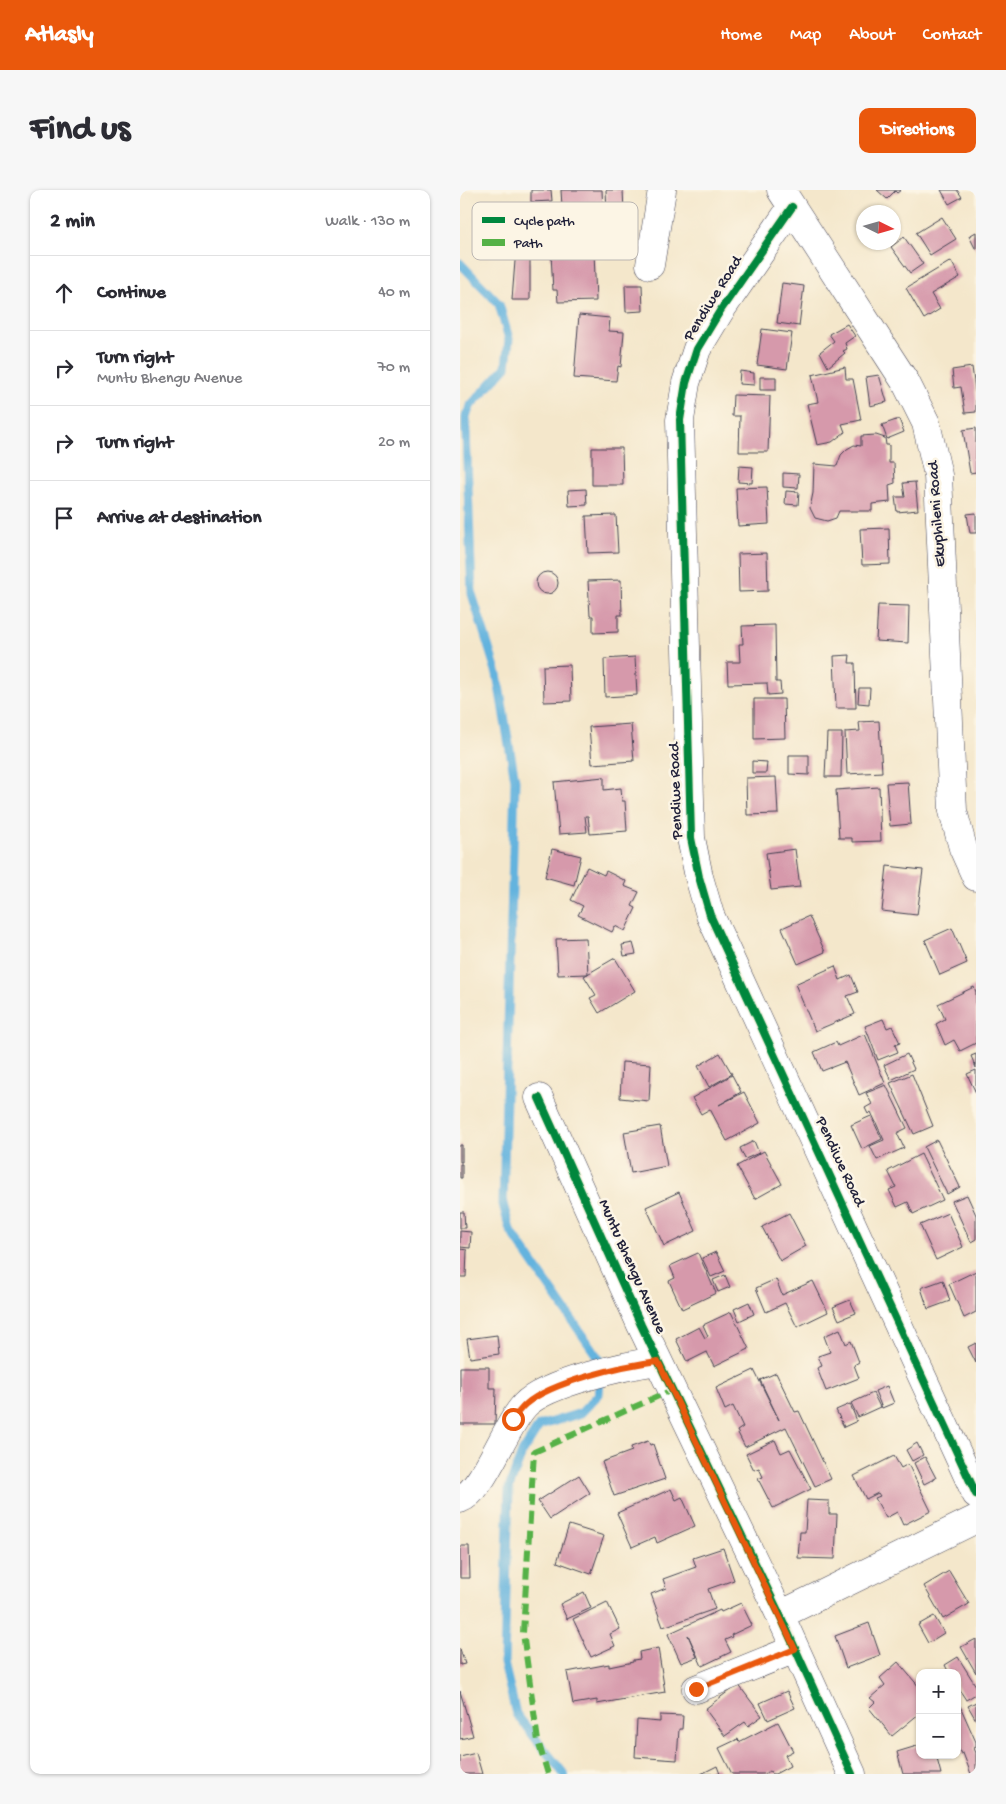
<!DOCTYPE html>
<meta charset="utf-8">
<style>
:root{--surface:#fff;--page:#f7f7f7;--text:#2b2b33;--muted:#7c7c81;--line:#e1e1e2;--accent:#ea580c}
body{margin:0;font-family:"Gochi Hand",sans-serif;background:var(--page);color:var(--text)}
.controls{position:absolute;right:15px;bottom:15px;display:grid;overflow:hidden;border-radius:10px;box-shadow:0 1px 4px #0004}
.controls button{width:45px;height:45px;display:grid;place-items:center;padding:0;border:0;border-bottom:1px solid var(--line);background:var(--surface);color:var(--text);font:25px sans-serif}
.compass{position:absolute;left:396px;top:15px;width:45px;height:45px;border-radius:50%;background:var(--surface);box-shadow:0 1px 4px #0004;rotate:95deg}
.stop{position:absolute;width:15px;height:15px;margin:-11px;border:4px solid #ea580c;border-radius:50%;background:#fff}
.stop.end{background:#ea580c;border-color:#fff;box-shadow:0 1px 5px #0008}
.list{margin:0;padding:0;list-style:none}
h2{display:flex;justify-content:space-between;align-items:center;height:65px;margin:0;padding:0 20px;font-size:21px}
h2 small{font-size:16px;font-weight:400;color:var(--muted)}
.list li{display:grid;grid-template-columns:32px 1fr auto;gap:15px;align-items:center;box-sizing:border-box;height:75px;padding:0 20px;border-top:1px solid var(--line)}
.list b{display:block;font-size:19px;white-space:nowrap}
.list p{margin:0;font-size:16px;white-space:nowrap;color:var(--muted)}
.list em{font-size:16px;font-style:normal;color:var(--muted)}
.icon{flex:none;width:28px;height:28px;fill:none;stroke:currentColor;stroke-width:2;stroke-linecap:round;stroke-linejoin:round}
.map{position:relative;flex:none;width:516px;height:1584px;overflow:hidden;border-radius:10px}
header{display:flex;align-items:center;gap:30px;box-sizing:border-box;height:70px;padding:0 25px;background:var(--accent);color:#fff}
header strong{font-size:24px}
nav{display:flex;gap:28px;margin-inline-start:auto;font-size:18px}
.intro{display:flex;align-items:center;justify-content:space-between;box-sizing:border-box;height:120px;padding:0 30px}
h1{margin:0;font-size:35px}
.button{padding:12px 22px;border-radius:10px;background:var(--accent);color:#fff;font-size:18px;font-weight:700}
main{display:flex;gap:30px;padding:0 30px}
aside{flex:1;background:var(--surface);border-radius:10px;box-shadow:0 1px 4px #0004}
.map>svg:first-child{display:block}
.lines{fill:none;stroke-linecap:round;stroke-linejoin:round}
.stream{stroke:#64b3de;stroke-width:9}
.building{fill:#d699ab}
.minor-casing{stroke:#424051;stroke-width:29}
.minor{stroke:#fff;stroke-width:28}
.quiet{stroke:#55b146;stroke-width:6;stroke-dasharray:12 6;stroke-linecap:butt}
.cycleway-casing{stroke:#fcf5e5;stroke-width:11}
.cycleway{stroke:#00873e;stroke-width:8}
.route{stroke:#ea580c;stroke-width:6}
.labels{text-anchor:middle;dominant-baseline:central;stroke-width:5;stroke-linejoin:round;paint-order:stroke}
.street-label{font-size:16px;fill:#22223b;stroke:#fcf5e5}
.key{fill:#fcf5e5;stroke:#bbb6b2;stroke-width:1}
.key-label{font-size:14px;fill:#22223b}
</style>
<header>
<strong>Atlasly</strong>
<nav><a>Home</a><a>Map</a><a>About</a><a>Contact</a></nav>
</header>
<div class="intro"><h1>Find us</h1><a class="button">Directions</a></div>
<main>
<aside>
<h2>2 min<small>Walk · 130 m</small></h2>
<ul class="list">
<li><svg class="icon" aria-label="ahead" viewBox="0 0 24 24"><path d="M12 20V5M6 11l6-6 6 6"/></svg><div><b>Continue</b></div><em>40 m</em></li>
<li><svg class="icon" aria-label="right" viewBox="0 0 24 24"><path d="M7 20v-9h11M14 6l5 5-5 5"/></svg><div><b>Turn right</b><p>Muntu Bhengu Avenue</p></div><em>70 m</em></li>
<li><svg class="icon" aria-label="right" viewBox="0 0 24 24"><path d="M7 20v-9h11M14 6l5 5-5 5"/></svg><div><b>Turn right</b></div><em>20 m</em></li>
<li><svg class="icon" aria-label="arrive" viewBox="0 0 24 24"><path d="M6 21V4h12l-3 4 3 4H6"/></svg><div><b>Arrive at destination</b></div></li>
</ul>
</aside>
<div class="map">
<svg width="516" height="1584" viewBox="0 0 516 1584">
<rect width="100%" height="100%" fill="#fcf5e5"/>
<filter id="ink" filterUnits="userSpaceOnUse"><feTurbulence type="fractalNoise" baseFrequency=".02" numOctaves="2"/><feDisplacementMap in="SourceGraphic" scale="10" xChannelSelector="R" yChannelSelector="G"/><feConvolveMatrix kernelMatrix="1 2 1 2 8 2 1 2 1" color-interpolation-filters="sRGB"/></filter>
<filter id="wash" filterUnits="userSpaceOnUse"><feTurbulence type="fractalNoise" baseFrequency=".0096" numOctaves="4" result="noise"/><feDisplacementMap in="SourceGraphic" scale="20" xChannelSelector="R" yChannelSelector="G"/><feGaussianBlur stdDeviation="1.12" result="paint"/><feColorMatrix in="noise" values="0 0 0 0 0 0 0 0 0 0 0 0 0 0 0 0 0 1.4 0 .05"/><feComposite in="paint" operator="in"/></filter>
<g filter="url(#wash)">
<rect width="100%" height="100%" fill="#f4e7cb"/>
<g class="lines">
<path class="stream" d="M 0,73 L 39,114 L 49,149 L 46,177 L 11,215 L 6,226 L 6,241 L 12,404 L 37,484 L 55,590 L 43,1014 L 50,1040 L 141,1172 L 139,1204 L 121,1223 L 79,1236 L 62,1263 L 49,1298 L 44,1473 L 56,1524 L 104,1584"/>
</g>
<g id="blocks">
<path class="building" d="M 71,0 L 91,0 L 92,11 L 71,12 Z
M 101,0 L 142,0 L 144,48 L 104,50 Z
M 146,0 L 163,0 L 164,22 L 147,23 Z
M 417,0 L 441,0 L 437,3 L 435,1 L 427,9 Z
M 481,0 L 497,0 L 502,7 L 489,14 Z
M 482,27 L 496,49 L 470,65 L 456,43 Z
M 516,42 L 516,60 L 509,46 Z
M 444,47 L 463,74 L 450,83 L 431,57 Z
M 56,58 L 70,60 L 70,110 L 52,110 Z
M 134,62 L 136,111 L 98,112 L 97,100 L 93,100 L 91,64 Z
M 491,71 L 500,87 L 471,104 L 480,119 L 464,129 L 446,98 Z
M 322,93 L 344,96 L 339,136 L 317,133 Z
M 165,95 L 182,95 L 183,121 L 166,122 Z
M 119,125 L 150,128 L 149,141 L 164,142 L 161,177 L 158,176 L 156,191 L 114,188 Z
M 387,134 L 395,146 L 385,153 L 387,159 L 383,161 L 385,163 L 368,177 L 360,162 L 374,151 L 369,144 Z
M 302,139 L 332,143 L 327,179 L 297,175 Z
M 385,177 L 386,189 L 393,189 L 401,230 L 382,234 L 385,242 L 372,252 L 357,255 L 347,214 L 358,212 L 352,185 Z
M 512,177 L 516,207 L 516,222 L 505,223 L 501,197 L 494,198 L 492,180 Z
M 280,181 L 294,183 L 294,195 L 279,194 Z
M 419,185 L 427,212 L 410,216 L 406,187 Z
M 300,187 L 316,187 L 316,200 L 300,200 Z
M 273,205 L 310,206 L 308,262 L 279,262 L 280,226 L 272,226 Z
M 439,229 L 444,242 L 427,249 L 422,235 Z
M 516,238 L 516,282 L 510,283 L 503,240 Z
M 416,245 L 425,248 L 426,255 L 429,255 L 429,273 L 434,273 L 435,293 L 429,295 L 430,312 L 412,314 L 412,321 L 379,321 L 376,328 L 367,331 L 355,328 L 350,318 L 353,303 L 354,274 L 377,276 L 381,265 L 387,259 L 394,255 L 401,256 L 401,246 Z
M 132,258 L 162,258 L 163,295 L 132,295 Z
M 279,276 L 293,277 L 292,293 L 278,292 Z
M 323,283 L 339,284 L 338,298 L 323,297 Z
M 455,292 L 458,320 L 437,322 L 435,307 L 445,307 L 443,293 Z
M 307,297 L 309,334 L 278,336 L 276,298 Z
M 126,299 L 127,315 L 109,316 L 108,300 Z
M 326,301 L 339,302 L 338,315 L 325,314 Z
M 516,323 L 516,343 L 510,343 L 507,324 Z
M 156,325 L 158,362 L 128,363 L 126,326 Z
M 429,338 L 430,374 L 402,375 L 400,339 Z
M 307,363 L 308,401 L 279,402 L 278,364 Z
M76 393a11 11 0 1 1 22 0a11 11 0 1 1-22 0Z
M 161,390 L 162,425 L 158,425 L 158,442 L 133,443 L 133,426 L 130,426 L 128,391 Z
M 418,415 L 449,416 L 448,453 L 416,451 Z
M 315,435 L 316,492 L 320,492 L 321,504 L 308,505 L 307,493 L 268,494 L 267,472 L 280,472 L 279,454 L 283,454 L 282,436 Z
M 390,465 L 389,473 L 395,473 L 396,518 L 376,518 L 374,466 Z
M 175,467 L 177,505 L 145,507 L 144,469 Z
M 110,475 L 111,511 L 84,512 L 83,476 Z
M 399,498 L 410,498 L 409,514 L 398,513 Z
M 294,509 L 324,509 L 325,548 L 294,549 Z
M 419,531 L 422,582 L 387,584 L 385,542 L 400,541 L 399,532 Z
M 171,534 L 174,571 L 132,574 L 129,537 Z
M 367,543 L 382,543 L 381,587 L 365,587 Z
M 329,565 L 349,565 L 349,585 L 329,584 Z
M 292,571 L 307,572 L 306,583 L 292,583 Z
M 144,587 L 144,600 L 161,598 L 162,611 L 165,611 L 167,641 L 130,644 L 128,626 L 125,626 L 127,642 L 99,644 L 94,592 Z
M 316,587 L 318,624 L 287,625 L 286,588 Z
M 448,592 L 451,634 L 430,636 L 426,593 Z
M 419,597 L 421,651 L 392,652 L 392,648 L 379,648 L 376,600 Z
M 92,659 L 121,666 L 114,695 L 85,687 Z
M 335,659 L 340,697 L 311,700 L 306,663 Z
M 427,676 L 463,680 L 457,725 L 422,721 Z
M 127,677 L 144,685 L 146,681 L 166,691 L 164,696 L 179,702 L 172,716 L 176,718 L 165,741 L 155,736 L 152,742 L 118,725 L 123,716 L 111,710 Z
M 349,726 L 365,762 L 338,774 L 322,738 Z
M 492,738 L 507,773 L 480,785 L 465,750 Z
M 126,748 L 128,784 L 98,785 L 96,749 Z
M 173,753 L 176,764 L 164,766 L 162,755 Z
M 155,768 L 175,801 L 139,823 L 130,808 L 136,805 L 124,786 Z
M 375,776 L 380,790 L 391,785 L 398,802 L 387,806 L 395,824 L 355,841 L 335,794 Z
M 514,797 L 516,802 L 516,853 L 500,861 L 494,850 L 485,855 L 476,834 L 485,829 L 478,814 Z
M 423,829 L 427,838 L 432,836 L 440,853 L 435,855 L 438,862 L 418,870 L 405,836 Z
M 405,844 L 425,893 L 399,905 L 385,872 L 362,881 L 354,862 L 376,852 L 378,856 Z
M 260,863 L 272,884 L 249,897 L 238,876 Z
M 447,864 L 454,879 L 431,890 L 424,875 Z
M 516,864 L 516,878 L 511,866 Z
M 162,872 L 191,874 L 189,911 L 160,908 Z
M 516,880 L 516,903 L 507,884 Z
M 452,884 L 473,936 L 454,944 L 430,893 Z
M 272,885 L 281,902 L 259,915 L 284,902 L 300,933 L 267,951 L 250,919 L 241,924 L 232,908 Z
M 426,895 L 447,938 L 437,943 L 444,958 L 417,970 L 410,956 L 424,950 L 411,922 L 408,924 L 405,918 L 412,914 L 406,903 Z
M 411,926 L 422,949 L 402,959 L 391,935 Z
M 200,936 L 207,976 L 171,983 L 164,942 Z
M 477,950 L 500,997 L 487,1004 L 464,957 Z
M 294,951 L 299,963 L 285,969 L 280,958 Z
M 0,955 L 2,955 L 2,972 L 0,972 Z
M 304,961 L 322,994 L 295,1009 L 277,976 Z
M 461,964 L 483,1010 L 453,1024 L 448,1012 L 437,1017 L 429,1000 L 436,997 L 428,981 Z
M 0,974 L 2,974 L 2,988 L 0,988 Z
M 219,1002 L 236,1041 L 204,1056 L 186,1017 Z
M 507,1005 L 516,1025 L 516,1049 L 511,1052 L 492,1011 Z
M 0,1022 L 4,1022 L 5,1038 L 0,1038 Z
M 329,1023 L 346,1056 L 320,1071 L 302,1037 Z
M 488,1023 L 503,1057 L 476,1070 L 460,1035 Z
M 0,1041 L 11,1042 L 10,1058 L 0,1057 Z
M 0,1059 L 7,1060 L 6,1087 L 0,1087 Z
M 256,1062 L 265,1081 L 251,1087 L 242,1068 Z
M 238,1063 L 256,1103 L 222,1119 L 209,1091 L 215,1088 L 210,1076 Z
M 516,1081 L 516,1122 L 504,1128 L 489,1094 Z
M 265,1085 L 270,1097 L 258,1102 L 253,1090 Z
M 316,1089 L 322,1105 L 353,1091 L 368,1122 L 337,1137 L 325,1113 L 306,1122 L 296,1098 Z
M 483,1090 L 490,1111 L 468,1119 L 461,1098 Z
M 390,1110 L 396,1123 L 379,1130 L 373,1117 Z
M 289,1112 L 294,1124 L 279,1131 L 274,1119 Z
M 271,1122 L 289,1159 L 254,1176 L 247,1162 L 227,1172 L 216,1149 L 239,1137 L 245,1148 L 248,1146 L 243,1135 Z
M 380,1139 L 386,1154 L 391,1151 L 399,1172 L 394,1175 L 399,1188 L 366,1201 L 357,1178 L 362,1176 L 358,1166 L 370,1162 L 364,1146 Z
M 37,1145 L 39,1164 L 10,1168 L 7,1149 Z
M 516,1153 L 516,1173 L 508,1157 Z
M 0,1177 L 29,1177 L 29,1198 L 36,1198 L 35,1234 L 0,1234 Z
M 294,1180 L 319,1230 L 300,1190 L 316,1183 L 335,1222 L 339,1221 L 371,1289 L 355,1296 L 326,1237 L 285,1257 L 277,1241 L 283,1237 L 273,1216 L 265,1220 L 256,1198 Z
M 427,1196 L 434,1213 L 422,1218 L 415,1201 Z
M 413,1203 L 420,1217 L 398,1227 L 391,1213 Z
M 390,1214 L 397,1231 L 384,1237 L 376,1220 Z
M 315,1250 L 321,1263 L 330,1259 L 351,1299 L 313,1318 L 298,1289 L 303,1287 L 299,1278 L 294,1280 L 286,1264 Z
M 188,1251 L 190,1255 L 193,1254 L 205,1289 L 154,1306 L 142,1272 L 172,1261 L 171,1257 Z
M 457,1253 L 463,1265 L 452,1271 L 446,1260 Z
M 434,1266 L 441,1278 L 448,1274 L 471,1321 L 443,1335 L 437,1322 L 426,1328 L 415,1308 L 420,1306 L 418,1303 L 406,1309 L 394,1286 Z
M 465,1267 L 476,1288 L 464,1294 L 454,1273 Z
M 119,1285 L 130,1303 L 90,1329 L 78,1311 Z
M 211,1299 L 216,1310 L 222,1307 L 235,1336 L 197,1353 L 195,1347 L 172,1357 L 157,1323 Z
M 347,1310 L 369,1311 L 369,1324 L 377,1324 L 375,1369 L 338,1368 L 340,1342 L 345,1342 Z
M 109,1335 L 144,1346 L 131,1384 L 97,1372 Z
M 0,1356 L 9,1356 L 10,1388 L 0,1388 Z
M 263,1358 L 274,1390 L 248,1399 L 255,1419 L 203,1437 L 191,1404 L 206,1398 L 203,1389 L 236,1377 L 233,1368 Z
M 489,1381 L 509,1414 L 483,1429 L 464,1396 Z
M 124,1402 L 131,1418 L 107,1429 L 100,1414 Z
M 147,1412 L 160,1439 L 150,1444 L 155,1456 L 131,1467 L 113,1429 Z
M 281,1413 L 292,1435 L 271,1445 L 272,1447 L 265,1450 L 271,1462 L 242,1476 L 228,1445 L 237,1467 L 221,1473 L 208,1444 L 260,1420 L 261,1422 Z
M 474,1426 L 484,1443 L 468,1453 L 458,1435 Z
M 409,1433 L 420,1465 L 386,1478 L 375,1446 Z
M 516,1449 L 516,1483 L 501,1457 Z
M 198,1458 L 205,1502 L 137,1514 L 137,1510 L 113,1514 L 107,1482 L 149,1474 L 149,1477 L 173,1472 L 173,1470 L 180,1469 L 179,1462 Z
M 0,1459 L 5,1474 L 0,1475 Z
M 498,1467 L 516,1496 L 516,1504 L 506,1510 L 497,1496 L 497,1483 L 489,1483 L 485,1475 Z
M 438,1472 L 460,1498 L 460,1523 L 432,1546 L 409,1518 L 415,1512 L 410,1508 L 425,1495 L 420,1488 Z
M 278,1494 L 302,1526 L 288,1536 L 285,1532 L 265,1546 L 245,1519 Z
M 0,1501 L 13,1546 L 0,1549 Z
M 327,1501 L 335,1518 L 308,1530 L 300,1513 Z
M 516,1512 L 516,1530 L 508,1516 Z
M 500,1516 L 516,1552 L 516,1557 L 514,1558 L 516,1563 L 516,1584 L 511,1584 L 503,1563 L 501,1564 L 497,1555 L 497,1517 Z
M 200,1525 L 223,1526 L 222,1539 L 219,1539 L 217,1570 L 175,1567 L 177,1530 L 200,1532 Z
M 318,1532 L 333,1561 L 325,1565 L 330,1576 L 315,1584 L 312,1584 L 310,1581 L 304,1584 L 272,1584 L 259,1558 L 278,1549 L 279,1552 Z
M 460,1555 L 460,1565 L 476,1565 L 481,1584 L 443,1584 L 437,1562 Z
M 16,1563 L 22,1584 L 0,1584 L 0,1567 Z
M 257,1576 L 260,1584 L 241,1584 Z"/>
</g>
</g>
<g filter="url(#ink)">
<use href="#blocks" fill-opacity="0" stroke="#424051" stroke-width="1"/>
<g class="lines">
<g class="minor-casing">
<path id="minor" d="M 321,0 L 446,193 L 466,233 L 478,285 L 493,621 L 503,658 L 516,687
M 332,17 L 260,121 L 237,159 L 226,193 L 220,230 L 231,648 L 239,687 L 250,725 L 516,1304
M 190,75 L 202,0
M 79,908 L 181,1135 L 320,1425 L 392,1584
M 0,1309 C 24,1301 44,1237 65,1215 C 86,1193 167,1175 198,1171
M 320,1425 L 516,1329
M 236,1499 L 335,1459"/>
</g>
<use href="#minor" class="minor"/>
<path class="quiet" d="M 88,1584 L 78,1551 L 63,1443 L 74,1262 L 212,1200"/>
<g class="cycleway-casing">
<path id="cycleway" d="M 332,17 L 260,121 L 237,159 L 226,193 L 220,230 L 231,648 L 239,687 L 250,725 L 516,1304
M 79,908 L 181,1135 L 320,1425 L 392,1584"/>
</g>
<use href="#cycleway" class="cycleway"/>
</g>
</g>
<g class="lines" filter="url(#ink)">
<path class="route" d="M 53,1229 C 57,1224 61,1218 66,1214 C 91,1192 165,1175 198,1171 L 335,1459 L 236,1499"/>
</g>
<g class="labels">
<g class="street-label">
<text transform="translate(254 109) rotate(-58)">Pendiwe Road</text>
<text transform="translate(478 324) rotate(-94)">Ekuphileni Road</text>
<text transform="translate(217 601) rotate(-92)">Pendiwe Road</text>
<text transform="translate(379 972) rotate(65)">Pendiwe Road</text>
<text transform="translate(171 1077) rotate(66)">Muntu Bhengu Avenue</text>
</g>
</g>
<rect x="12" y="12" width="166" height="58" rx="8" class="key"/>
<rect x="22" y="27" width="23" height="6" fill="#00873e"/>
<rect x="22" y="49" width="23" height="7" fill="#55b146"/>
<g class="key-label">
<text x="54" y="35">Cycle path</text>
<text x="54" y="57">Path</text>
</g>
</svg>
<div class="controls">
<button>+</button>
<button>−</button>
</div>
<svg class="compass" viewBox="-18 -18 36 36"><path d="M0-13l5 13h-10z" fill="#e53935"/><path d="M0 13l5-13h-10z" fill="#7c7c81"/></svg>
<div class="stop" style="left:53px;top:1229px"></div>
<div class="stop end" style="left:236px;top:1499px"></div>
</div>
</main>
